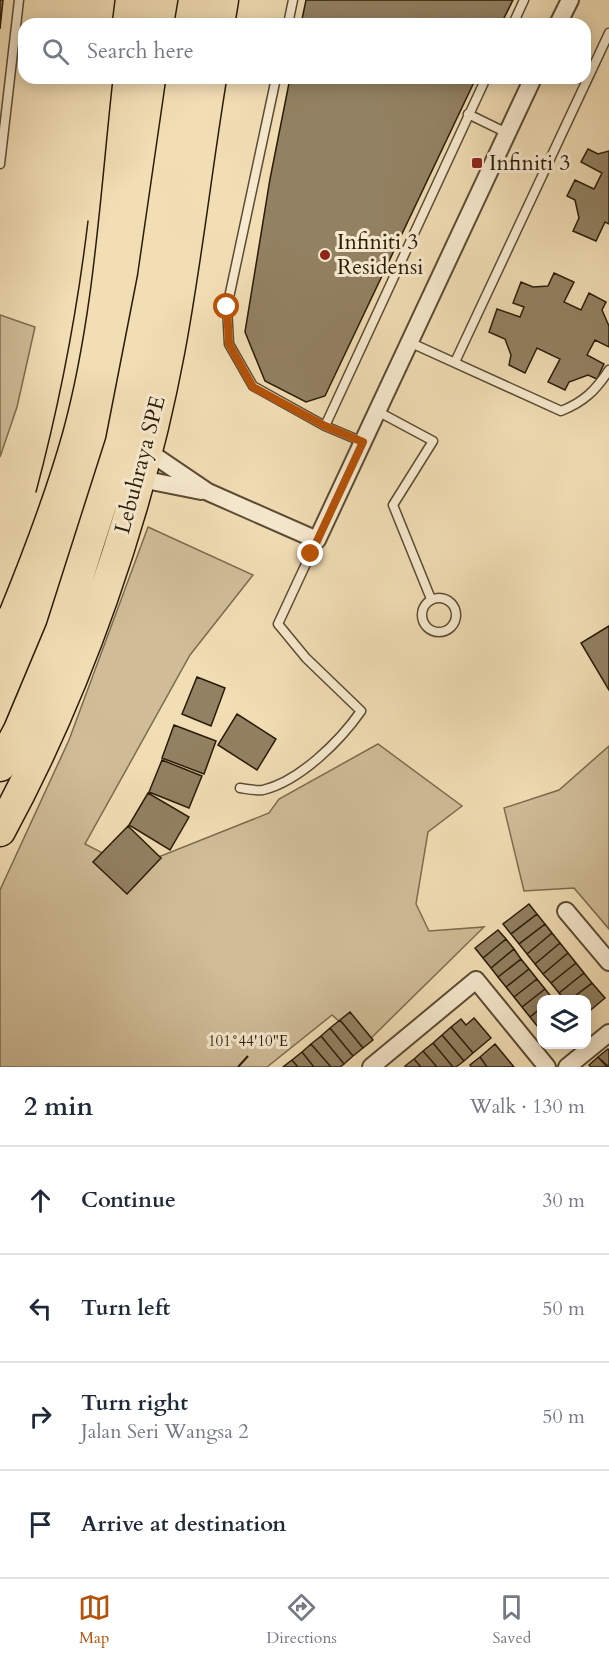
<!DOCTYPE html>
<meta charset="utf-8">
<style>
:root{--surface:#fff;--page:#f6f6f7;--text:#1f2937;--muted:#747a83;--line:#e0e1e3;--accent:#b45309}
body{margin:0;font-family:Cardo,serif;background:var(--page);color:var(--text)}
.controls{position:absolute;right:18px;bottom:18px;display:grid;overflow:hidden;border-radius:12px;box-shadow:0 3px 15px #0003}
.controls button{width:54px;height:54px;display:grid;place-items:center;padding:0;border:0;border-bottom:2px solid var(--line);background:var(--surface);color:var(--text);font:30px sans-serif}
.stop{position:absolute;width:18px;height:18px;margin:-14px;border:4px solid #b45309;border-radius:50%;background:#fff}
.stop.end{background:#b45309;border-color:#fff;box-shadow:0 2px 6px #0008}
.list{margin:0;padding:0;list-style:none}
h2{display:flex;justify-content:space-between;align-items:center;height:78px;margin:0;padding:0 24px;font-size:26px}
h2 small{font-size:20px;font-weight:400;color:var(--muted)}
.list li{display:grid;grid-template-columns:39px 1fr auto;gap:18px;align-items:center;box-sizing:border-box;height:108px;padding:0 24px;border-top:2px solid var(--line)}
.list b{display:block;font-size:22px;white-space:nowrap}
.list p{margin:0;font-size:20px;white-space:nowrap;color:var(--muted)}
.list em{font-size:20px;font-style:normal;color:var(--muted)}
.icon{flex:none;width:33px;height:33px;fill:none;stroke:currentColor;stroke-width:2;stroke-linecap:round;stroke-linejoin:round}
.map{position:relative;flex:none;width:609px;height:1067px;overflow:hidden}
.search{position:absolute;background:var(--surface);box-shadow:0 3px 15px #0003;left:18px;right:18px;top:18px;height:66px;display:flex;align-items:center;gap:15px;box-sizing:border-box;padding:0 21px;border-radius:18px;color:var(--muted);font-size:22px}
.sheet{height:510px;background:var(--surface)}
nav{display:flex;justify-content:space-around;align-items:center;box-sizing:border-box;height:84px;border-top:2px solid var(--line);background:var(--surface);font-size:16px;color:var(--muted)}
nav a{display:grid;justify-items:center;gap:3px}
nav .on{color:var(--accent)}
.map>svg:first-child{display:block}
.green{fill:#d0bd98;stroke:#7c6c50;stroke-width:1.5}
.building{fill:#928162;stroke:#291c09;stroke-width:1.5}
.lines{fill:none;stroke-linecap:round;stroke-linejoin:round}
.service-casing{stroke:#5b4c34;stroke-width:11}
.minor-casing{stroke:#5b4c34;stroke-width:20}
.motorway-casing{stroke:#291c09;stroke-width:33}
.service{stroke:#f7eacf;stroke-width:8}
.minor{stroke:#f7eacf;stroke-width:16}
.motorway{stroke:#f2deb5;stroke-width:30}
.tram{stroke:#291c09;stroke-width:1.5}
.route{stroke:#b45309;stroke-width:8}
.ticks{fill:none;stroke:#291c09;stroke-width:2}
.poi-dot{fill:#8f2418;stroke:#f7eacf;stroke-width:2}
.labels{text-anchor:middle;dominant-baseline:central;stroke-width:6;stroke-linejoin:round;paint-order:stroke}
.poi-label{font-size:22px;fill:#291c09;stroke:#f7eacf;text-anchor:start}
.street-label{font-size:22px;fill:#291c09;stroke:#f7eacf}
.ticks-label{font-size:15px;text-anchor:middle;fill:#291c09;stroke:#f7eacf;stroke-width:6;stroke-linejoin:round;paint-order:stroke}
</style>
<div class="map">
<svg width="609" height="1067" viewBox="0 0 609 1067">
<rect width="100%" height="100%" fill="#f2deb5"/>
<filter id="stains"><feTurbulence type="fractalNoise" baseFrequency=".00333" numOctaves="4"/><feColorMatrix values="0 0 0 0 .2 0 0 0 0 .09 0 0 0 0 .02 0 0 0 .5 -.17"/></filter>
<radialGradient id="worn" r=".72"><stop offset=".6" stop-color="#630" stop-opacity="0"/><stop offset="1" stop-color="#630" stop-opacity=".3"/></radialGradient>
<path class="green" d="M 0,315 L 35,327 L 17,407 L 0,457 Z
M 148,527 L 253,575 L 190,655 L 85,844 L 131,868 L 269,813 L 279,799 L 378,744 L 462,806 L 428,832 L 416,904 L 429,931 L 484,927 L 365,1044 L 332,1015 L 267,1067 L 0,1067 L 0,890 L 69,740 Z
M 609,746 L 609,929 L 574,888 L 524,891 L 504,808 L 559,790 Z"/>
<path class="building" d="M 0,0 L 3,0 L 0,29 Z
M 306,0 L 513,0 L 501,24 L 301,24 Z
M 290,78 L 476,78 L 325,396 L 306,402 L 265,381 L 245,332 L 270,179 Z
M 588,149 L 598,154 L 609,151 L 609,224 L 605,222 L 596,241 L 573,231 L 579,218 L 575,200 L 567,196 L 575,180 L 594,189 L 602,173 L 581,162 Z
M 554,273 L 574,282 L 564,302 L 581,310 L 589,293 L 606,302 L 602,310 L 609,326 L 609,347 L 595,340 L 587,355 L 604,364 L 597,379 L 588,375 L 569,382 L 565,390 L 548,382 L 560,359 L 537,348 L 525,373 L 509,365 L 511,355 L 505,339 L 489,332 L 497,309 L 520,317 L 524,307 L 513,303 L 521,282 L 533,287 L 548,286 Z
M 609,626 L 609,690 L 581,643 Z
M 197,677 L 225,688 L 211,726 L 182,714 Z
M 237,714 L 276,739 L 257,770 L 218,745 Z
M 174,725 L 216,741 L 204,774 L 162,758 Z
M 162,760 L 202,776 L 189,808 L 149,792 Z
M 148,793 L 189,817 L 170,850 L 129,825 Z
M 128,826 L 161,858 L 127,894 L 93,862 Z
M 529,904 L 537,914 L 511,934 L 503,924 Z
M 537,914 L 545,924 L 519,944 L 511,934 Z
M 545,924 L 552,933 L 527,954 L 519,944 Z
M 498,930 L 506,939 L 483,958 L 475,948 Z
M 552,933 L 560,943 L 535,964 L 527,954 Z
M 506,939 L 514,949 L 491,968 L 483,958 Z
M 560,943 L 568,953 L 543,974 L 535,964 Z
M 514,949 L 521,959 L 498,977 L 491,968 Z
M 568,953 L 576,963 L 551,983 L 543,974 Z
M 521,959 L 529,969 L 506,987 L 498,977 Z
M 576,963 L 584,973 L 559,993 L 551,983 Z
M 529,969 L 537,979 L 514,997 L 506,987 Z
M 584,973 L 592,983 L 571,999 L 564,999 L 559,993 Z
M 537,979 L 545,989 L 522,1007 L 514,997 Z
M 592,983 L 605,998 L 586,1014 L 586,999 L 571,999 Z
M 545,989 L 553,999 L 542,999 L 542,1007 L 530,1017 L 522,1007 Z
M 542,1007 L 542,1024 L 538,1027 L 530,1017 Z
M 350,1012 L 373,1040 L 363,1048 L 340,1020 Z
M 474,1018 L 491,1038 L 473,1053 L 451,1027 L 461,1019 L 466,1025 Z
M 340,1020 L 363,1048 L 353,1056 L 330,1028 Z
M 451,1027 L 473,1053 L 464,1061 L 442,1035 Z
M 330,1028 L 353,1056 L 344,1064 L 321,1036 Z
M 442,1035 L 464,1061 L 456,1067 L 453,1067 L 433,1043 Z
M 321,1036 L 344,1064 L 340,1067 L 331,1067 L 311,1044 Z
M 433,1043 L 453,1067 L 437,1067 L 423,1051 Z
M 311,1044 L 331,1067 L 314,1067 L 302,1052 Z
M 495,1044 L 514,1067 L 487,1067 L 480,1057 Z
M 608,1049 L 609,1050 L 609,1067 L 598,1057 Z
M 423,1051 L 437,1067 L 421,1067 L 414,1059 Z
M 302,1052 L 314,1067 L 298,1067 L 292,1060 Z
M 480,1057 L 487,1067 L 471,1067 L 470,1065 Z
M 598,1057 L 607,1067 L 591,1067 L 589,1065 Z
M 414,1059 L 421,1067 L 405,1067 L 405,1066 Z
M 292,1060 L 298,1067 L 283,1067 Z"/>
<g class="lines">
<g class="service-casing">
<path id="service" d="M 288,24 L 293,0
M 513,24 L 524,0
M 276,78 L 227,307 L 229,344 L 253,386 L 325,426 L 363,442
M 468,114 L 507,133
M 0,164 L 19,0
M 409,342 L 561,411 C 584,402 596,390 609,370
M 455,362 L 609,33
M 377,411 L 433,441 L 393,505 L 431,599
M 325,426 L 486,78
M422 615a17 17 0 1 1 34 0a17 17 0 1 1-34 0Z
M 240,788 C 247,789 256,791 263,790 C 300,781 340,741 361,711 L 306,658 L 278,624 L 317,540"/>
</g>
<g class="minor-casing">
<path id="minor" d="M 558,24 L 570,0
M 152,454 L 208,492 L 317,540 L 533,78
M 146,480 L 201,491
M 566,911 L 609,962
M 371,1067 L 476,980 L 547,1067
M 567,1067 L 609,1033"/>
</g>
<g class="motorway-casing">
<path id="motorway" d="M 190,24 L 194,0
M 219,24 L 223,0
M 0,766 L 19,730 L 61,630 L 121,442 L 153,278 L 182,78
M 0,831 C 78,688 139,512 169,352 C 186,262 196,169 211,78"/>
</g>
<use href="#service" class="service"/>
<use href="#minor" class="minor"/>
<use href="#motorway" class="motorway"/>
<path class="tram" d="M 112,24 L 115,0
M 36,492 C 60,402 77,313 88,221
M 0,608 C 24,549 46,492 63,431 C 94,317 100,195 113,78"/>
</g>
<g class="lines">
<path class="route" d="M 227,307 L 229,344 L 253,387 L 325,426 L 363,442 L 311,554"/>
</g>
<path class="ticks" d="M 238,1067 L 248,1056"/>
<g class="poi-dot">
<rect x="471" y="157" width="12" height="12" rx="3"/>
<circle cx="325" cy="255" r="6"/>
</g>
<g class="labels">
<g class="poi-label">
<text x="489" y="163">Infiniti 3</text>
<text x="337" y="242">Infiniti 3<tspan x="337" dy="25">Residensi</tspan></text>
</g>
<g class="street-label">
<text transform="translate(140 465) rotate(-75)">Lebuhraya SPE</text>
</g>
</g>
<g class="ticks-label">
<text x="248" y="1046">101°44'10"E</text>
</g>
<rect width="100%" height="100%" filter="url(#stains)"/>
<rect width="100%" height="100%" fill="url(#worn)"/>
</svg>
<div class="controls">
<button><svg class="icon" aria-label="layers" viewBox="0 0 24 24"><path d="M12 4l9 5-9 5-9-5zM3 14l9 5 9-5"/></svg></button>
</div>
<div class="stop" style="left:227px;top:307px"></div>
<div class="stop end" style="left:311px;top:554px"></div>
<div class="search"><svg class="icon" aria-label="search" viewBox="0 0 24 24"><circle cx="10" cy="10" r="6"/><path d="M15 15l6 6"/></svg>Search here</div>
</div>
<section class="sheet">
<h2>2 min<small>Walk · 130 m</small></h2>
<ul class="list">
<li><svg class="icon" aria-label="ahead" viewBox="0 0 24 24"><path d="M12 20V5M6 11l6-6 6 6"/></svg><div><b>Continue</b></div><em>30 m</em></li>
<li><svg class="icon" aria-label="left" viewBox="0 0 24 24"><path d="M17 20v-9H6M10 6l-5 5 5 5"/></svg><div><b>Turn left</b></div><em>50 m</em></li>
<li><svg class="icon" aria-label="right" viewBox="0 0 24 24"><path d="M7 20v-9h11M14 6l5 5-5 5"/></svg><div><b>Turn right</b><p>Jalan Seri Wangsa 2</p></div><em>50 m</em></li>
<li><svg class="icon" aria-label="arrive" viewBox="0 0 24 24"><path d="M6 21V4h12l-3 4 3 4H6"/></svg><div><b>Arrive at destination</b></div></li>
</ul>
</section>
<nav>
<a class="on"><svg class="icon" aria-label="map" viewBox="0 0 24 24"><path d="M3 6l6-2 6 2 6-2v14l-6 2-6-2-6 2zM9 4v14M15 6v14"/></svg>Map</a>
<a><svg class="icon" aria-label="directions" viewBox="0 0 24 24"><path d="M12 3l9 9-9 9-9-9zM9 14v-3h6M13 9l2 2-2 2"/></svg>Directions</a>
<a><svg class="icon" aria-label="saved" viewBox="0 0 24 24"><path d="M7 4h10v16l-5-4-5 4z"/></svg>Saved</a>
</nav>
